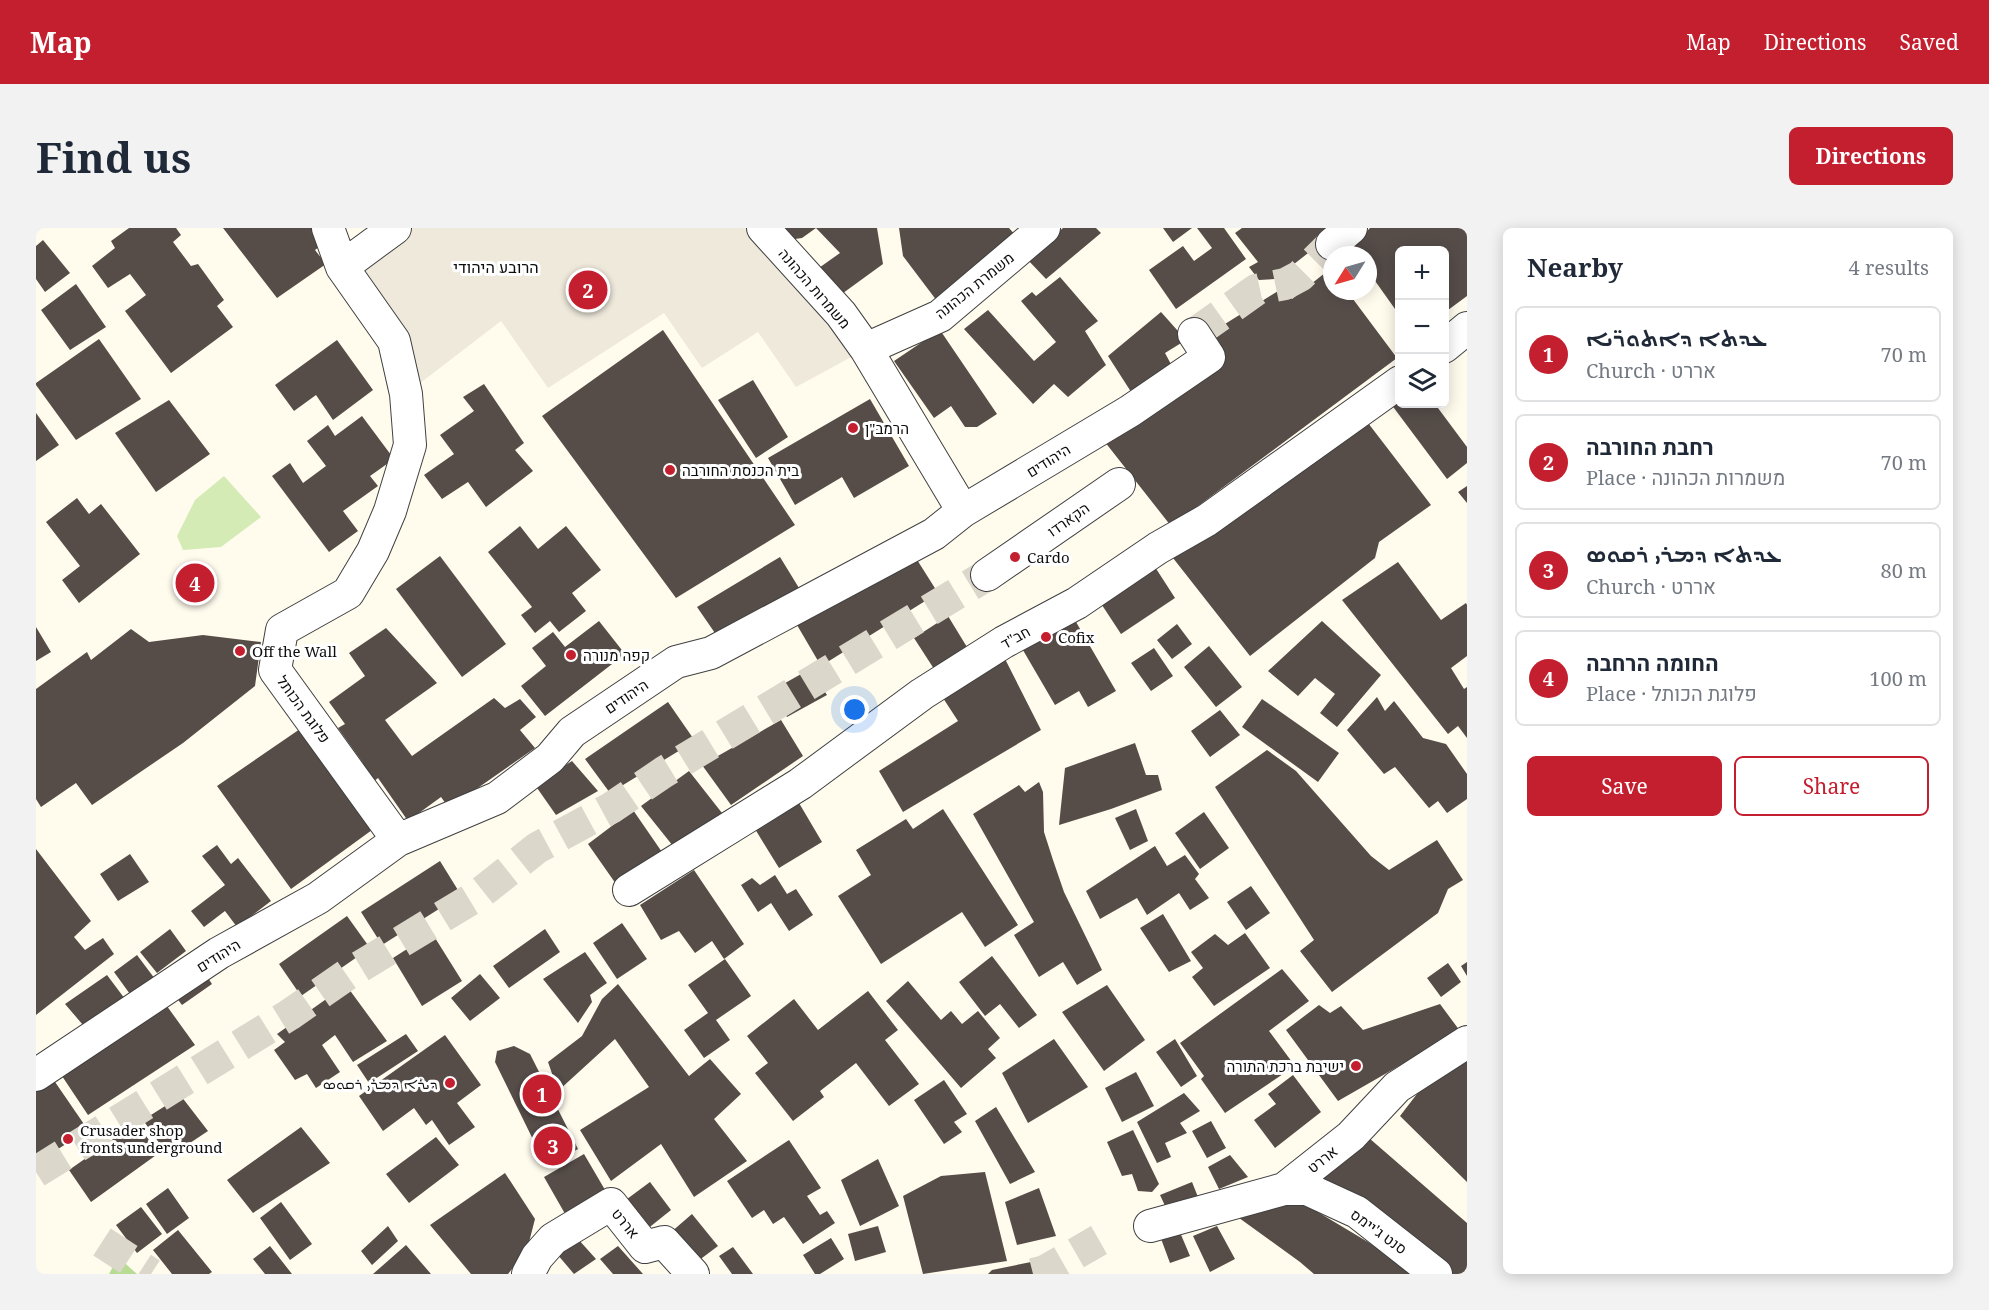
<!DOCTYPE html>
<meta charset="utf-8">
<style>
:root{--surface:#fff;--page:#f2f2f3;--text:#1f2937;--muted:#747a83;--line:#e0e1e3;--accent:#c31f2f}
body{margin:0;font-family:"Noto Serif",Heebo,"Noto Sans Syriac",serif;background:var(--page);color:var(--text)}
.controls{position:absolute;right:18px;top:18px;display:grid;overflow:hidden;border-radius:9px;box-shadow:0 3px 15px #0003}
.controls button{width:54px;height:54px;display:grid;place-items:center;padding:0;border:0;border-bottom:2px solid var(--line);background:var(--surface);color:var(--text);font:30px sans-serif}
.compass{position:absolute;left:1287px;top:18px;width:54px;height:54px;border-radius:50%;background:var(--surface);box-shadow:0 3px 15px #0003;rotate:233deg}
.you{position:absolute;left:819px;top:482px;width:21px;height:21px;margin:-15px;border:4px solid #fff;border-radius:50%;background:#1a73e8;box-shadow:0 0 0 9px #1a73e833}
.badge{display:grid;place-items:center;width:39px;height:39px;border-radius:50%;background:var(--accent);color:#fff;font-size:20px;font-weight:700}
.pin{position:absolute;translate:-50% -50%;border:3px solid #fff;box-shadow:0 2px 6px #0006}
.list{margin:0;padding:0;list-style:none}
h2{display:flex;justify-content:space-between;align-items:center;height:78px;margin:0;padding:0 24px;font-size:26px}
h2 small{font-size:20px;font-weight:400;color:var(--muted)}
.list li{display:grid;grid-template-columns:39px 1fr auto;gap:18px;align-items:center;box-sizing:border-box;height:96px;margin:0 12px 12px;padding:0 12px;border:2px solid var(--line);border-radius:9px}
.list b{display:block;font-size:22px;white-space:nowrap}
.list p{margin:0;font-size:20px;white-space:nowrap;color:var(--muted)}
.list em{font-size:20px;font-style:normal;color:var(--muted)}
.actions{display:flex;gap:12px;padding:18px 24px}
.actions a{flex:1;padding:14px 0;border:2px solid var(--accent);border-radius:9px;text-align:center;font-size:21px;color:var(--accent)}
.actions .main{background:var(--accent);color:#fff}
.icon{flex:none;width:33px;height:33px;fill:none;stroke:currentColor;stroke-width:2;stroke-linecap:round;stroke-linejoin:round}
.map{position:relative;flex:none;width:1431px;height:1046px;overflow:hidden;border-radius:9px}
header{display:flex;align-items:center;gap:36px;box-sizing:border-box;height:84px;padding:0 30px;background:var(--accent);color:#fff}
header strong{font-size:28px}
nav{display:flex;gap:33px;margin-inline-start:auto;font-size:21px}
.intro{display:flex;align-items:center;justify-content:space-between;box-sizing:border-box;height:144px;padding:0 36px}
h1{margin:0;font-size:42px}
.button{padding:15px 27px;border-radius:9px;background:var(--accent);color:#fff;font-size:21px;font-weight:700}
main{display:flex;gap:36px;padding:0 36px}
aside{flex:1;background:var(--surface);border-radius:9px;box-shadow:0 3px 15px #0003}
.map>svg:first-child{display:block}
.green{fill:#d4ebb5}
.forest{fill:#b8dc94}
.plaza{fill:#efe9dc}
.building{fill:#564d49}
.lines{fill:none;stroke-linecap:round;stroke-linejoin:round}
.pedestrian-tunnel{stroke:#dbd7cb;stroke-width:32;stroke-dasharray:32 16;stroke-linecap:butt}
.pedestrian-casing{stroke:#404040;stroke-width:34}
.pedestrian{stroke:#fff;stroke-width:32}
.poi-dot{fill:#c31f2f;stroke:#fff;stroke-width:2}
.labels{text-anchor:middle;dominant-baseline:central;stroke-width:6;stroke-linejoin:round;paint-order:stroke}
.street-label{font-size:15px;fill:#0d0d0d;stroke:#fff}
.poi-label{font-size:15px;fill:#0d0d0d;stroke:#fff;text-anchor:start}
.neighbourhood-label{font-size:16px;fill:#0d0d0d;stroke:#fff}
</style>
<header>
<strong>Map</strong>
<nav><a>Map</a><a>Directions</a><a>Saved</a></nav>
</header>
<div class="intro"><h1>Find us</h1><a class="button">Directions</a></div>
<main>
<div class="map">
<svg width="1431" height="1046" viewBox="0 0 1431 1046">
<rect width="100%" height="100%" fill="#fffbed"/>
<path class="green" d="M 188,248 L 225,289 L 185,319 L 147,322 L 141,308 L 159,272 Z"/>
<path class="forest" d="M 82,1029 L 101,1046 L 73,1046 Z"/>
<path class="plaza" d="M 359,0 L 727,0 L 830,121 L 760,159 L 722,104 L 666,140 L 628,85 L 512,160 L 465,93 L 370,166 L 306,39 Z"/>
<path class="building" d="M 93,0 L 140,0 L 145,7 L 137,14 L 155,38 L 162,36 L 188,72 L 181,78 L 197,99 L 135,145 L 89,83 L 110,67 L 94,46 L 72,60 L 56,38 L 79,20 L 75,13 Z
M 187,0 L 278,0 L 288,15 L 279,22 L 290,36 L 241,70 Z
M 742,0 L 780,0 L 766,10 L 752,12 Z
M 780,0 L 841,0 L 847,36 L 803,68 L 780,42 L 804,25 Z
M 863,0 L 973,0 L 981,9 L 901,73 L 867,28 Z
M 1027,0 L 1060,0 L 1065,5 L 1010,51 L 991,31 Z
M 1127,0 L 1156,0 L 1137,14 Z
M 1161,0 L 1188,0 L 1210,31 L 1140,81 L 1113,42 L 1147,18 L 1158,33 L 1176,20 Z
M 1206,0 L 1304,0 L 1239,51 L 1223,52 L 1213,39 L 1222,34 L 1199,5 Z
M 1334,0 L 1431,0 L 1431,68 L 1408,85 L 1408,22 L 1364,22 L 1364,88 L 1332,43 L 1332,27 L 1321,27 L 1316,19 Z
M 7,12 L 34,45 L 9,64 L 0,51 L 0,18 Z
M 1294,41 L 1296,63 L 1311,63 L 1361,130 L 1135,298 L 1065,209 L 1168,109 L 1247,60 L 1256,71 Z
M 1024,49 L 1062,93 L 1049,103 L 1070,137 L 1032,169 L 1018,156 L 997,176 L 928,101 L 952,82 L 998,133 L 1020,114 L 985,73 L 996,64 L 1000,68 Z
M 40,56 L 70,99 L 34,122 L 5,82 Z
M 1125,84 L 1150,112 L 1129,125 L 1137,140 L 1099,170 L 1072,128 Z
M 627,102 L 759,297 L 640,370 L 506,188 Z
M 904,102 L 961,186 L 941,199 L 929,199 L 915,178 L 898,190 L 858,133 Z
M 63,111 L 105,171 L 40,212 L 0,157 L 0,155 Z
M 301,112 L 337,162 L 297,192 L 280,167 L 258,183 L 239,157 Z
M 717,152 L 752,209 L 720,230 L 682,172 Z
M 448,156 L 488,215 L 479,222 L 497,243 L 450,279 L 432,254 L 406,271 L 388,247 L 418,226 L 404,207 L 438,183 L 427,169 Z
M 1364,170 L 1364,176 L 1399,176 L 1431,219 L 1431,235 L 1411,251 L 1355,176 Z
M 834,171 L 873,238 L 818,270 L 806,249 L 759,277 L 732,230 Z
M 133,172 L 174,226 L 120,264 L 79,205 Z
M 0,185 L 23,217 L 0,233 Z
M 326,188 L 358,231 L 334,248 L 342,258 L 307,283 L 322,303 L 293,324 L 236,248 L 254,235 L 267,255 L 290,238 L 271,213 L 292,197 L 299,208 Z
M 1329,191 L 1395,277 L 1343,314 L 1339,330 L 1214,428 L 1137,330 Z
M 1431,258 L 1431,275 L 1422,264 Z
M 41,270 L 53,286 L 65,276 L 104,326 L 43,375 L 26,352 L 44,338 L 10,294 Z
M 484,298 L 502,321 L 530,298 L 565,342 L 536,365 L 550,383 L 523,404 L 514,393 L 499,405 L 485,387 L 496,379 L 452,324 Z
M 878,327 L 902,365 L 785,438 L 761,397 Z
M 404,328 L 470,416 L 426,449 L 360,361 Z
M 744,329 L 763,360 L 681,408 L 661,379 Z
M 1362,334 L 1405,392 L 1430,375 L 1431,377 L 1431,428 L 1415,440 L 1428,461 L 1431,459 L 1431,510 L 1422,498 L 1412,506 L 1306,372 Z
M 1119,339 L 1139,370 L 1085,406 L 1064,374 Z
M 1036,387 L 1080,463 L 1052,479 L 1043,463 L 1019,477 L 984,417 Z
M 912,388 L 934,424 L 900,444 L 878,410 Z
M 563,393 L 589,426 L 509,488 L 485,458 L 510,438 L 496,420 L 517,404 L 529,419 Z
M 1286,393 L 1345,447 L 1301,499 L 1284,485 L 1299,466 L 1279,450 L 1262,468 L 1232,443 Z
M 1141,396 L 1156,416 L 1136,431 L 1121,412 Z
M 0,399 L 15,424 L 0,433 Z
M 350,400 L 401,455 L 349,492 L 376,528 L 458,470 L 469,480 L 484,471 L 500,489 L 484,502 L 499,520 L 413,580 L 405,569 L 372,593 L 342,550 L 332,558 L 320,540 L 327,535 L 302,500 L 309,496 L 293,474 L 329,448 L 313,425 Z
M 95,401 L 113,414 L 167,407 L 225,414 L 219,458 L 147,515 L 56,577 L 40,555 L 5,579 L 0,571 L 0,461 L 51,424 L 55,432 Z
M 1173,418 L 1206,459 L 1180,479 L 1148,439 Z
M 1118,420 L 1137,448 L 1115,463 L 1095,435 Z
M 968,429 L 1005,502 L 867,584 L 843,543 L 922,493 L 907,470 Z
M 774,441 L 791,467 L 751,489 L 735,463 Z
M 1341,469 L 1349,483 L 1358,473 L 1387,510 L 1410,516 L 1431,546 L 1431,571 L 1411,585 L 1402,573 L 1393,580 L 1359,539 L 1348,546 L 1311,502 Z
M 1226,471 L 1303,525 L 1282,554 L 1206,499 Z
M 632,474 L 659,513 L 574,565 L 549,531 Z
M 1184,482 L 1204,507 L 1174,529 L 1155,503 Z
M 745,492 L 767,528 L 695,577 L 666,537 Z
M 264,501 L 336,602 L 255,661 L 181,558 Z
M 1099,515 L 1110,547 L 1122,547 L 1126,562 L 1075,581 L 1023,597 L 1029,540 Z
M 1231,522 L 1260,543 L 1335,628 L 1353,642 L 1401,612 L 1427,652 L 1412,661 L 1402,685 L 1296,764 L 1264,723 L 1278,712 L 1179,559 Z
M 536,533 L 562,563 L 520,587 L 499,557 Z
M 653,543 L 686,585 L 637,618 L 605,578 Z
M 1003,554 L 1007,564 L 1008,604 L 1017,632 L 1028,664 L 1066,742 L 1041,757 L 1027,734 L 1003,749 L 978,707 L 998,694 L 937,586 L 983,557 L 989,564 Z
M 763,575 L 786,614 L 743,640 L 719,601 Z
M 907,581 L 982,697 L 949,719 L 926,684 L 845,736 L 802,668 L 835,647 L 820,622 L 870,591 L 877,601 Z
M 1100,581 L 1112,613 L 1094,622 L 1079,590 Z
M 597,582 L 628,627 L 580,656 L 552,616 Z
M 1168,584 L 1193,620 L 1164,641 L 1139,605 Z
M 181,617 L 195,636 L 202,630 L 235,673 L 201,699 L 189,683 L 168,699 L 155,683 L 189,657 L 166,628 Z
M 1119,618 L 1131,638 L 1149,627 L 1163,646 L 1159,651 L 1173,670 L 1154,682 L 1143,665 L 1111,687 L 1101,670 L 1064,691 L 1050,663 Z
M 0,621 L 55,693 L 38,709 L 49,722 L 67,710 L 78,726 L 0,787 Z
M 94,626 L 113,654 L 82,673 L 64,646 Z
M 404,633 L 425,667 L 346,717 L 325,684 Z
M 658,642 L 708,716 L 688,731 L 676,713 L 659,725 L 643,703 L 625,712 L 604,677 Z
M 739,647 L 751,666 L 760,661 L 777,687 L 753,703 L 735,675 L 722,684 L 705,657 L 716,650 L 724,657 Z
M 1215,658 L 1234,685 L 1210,702 L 1191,674 Z
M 1127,686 L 1155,733 L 1133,744 L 1104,700 Z
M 311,688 L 334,720 L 265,768 L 243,736 Z
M 586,695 L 611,731 L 581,751 L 557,715 Z
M 134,701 L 150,723 L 121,745 L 104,724 Z
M 509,701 L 524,724 L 473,760 L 457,738 Z
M 396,705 L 426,753 L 386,778 L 357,730 Z
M 1209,705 L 1234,740 L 1178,778 L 1156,749 L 1167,740 L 1155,724 L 1179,706 L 1192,717 Z
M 549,724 L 571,755 L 554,767 L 556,774 L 542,795 L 507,751 Z
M 156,726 L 176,756 L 146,777 L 124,748 Z
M 101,727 L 122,755 L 99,773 L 78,744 Z
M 956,728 L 1001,787 L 983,800 L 964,776 L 949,788 L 923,754 Z
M 689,731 L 715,768 L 680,792 L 694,812 L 668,830 L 648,802 L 672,785 L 652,757 Z
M 1431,734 L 1431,748 L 1425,738 Z
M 1412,735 L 1425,754 L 1405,769 L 1391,750 Z
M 1246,741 L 1273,773 L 1233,803 L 1259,838 L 1189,885 L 1165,851 L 1168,848 L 1144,815 Z
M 444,746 L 464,770 L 434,793 L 415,770 Z
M 71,747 L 92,775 L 53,804 L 29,776 Z
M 872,753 L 905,792 L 915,783 L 926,796 L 942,783 L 964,810 L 952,821 L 960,830 L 925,860 L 850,773 Z
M 582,756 L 653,848 L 674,831 L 705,866 L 678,891 L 711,933 L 658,969 L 625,916 L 575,953 L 544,902 L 613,859 L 579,811 L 522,863 L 512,834 L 546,808 L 566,771 Z
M 310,757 L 351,813 L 317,834 L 299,807 L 286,817 L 304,844 L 280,860 L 271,846 L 259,852 L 238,822 L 249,814 L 241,806 Z
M 1071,757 L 1109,812 L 1068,843 L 1026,784 Z
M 832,763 L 862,802 L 849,812 L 883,856 L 853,878 L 820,835 L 784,863 L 788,869 L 757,893 L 719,845 L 732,835 L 711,808 L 758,771 L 782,802 Z
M 128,774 L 159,817 L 52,887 L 24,845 Z
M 1404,776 L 1424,803 L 1302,873 L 1250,802 L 1283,777 L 1294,785 L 1305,778 L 1327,802 Z
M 370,806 L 382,823 L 333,855 L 321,837 Z
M 409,807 L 445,857 L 421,875 L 439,899 L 413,917 L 396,892 L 390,897 L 378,880 L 347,903 L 323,868 Z
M 1018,811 L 1052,859 L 992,895 L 966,845 Z
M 1139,811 L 1161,848 L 1145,859 L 1120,824 Z
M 478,818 L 494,826 L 542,921 L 510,938 L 459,834 L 461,823 Z
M 1431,827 L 1431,954 L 1364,888 L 1394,849 Z
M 1100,844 L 1118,878 L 1086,894 L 1069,860 Z
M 1257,847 L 1285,884 L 1239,920 L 1218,892 L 1240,876 L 1232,866 Z
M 17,851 L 52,902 L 0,935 L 0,862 Z
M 908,852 L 931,886 L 918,894 L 926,904 L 908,916 L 878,872 Z
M 1148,865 L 1164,883 L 1144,895 L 1151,905 L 1129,915 L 1135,929 L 1121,935 L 1101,894 Z
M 145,868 L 172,903 L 133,929 L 107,892 Z
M 960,879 L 999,944 L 974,956 L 939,893 Z
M 1175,893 L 1190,920 L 1171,930 L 1156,903 Z
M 100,895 L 123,925 L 55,974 L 33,942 Z
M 265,899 L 294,935 L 217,985 L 191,952 Z
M 1097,902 L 1123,956 L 1116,964 L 1102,963 L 1096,946 L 1086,948 L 1071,914 Z
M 400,909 L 423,937 L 373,975 L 350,946 Z
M 1333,910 L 1431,995 L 1431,1046 L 1414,1046 L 1282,949 Z
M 753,912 L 785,960 L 771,968 L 784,987 L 791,983 L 799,995 L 767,1016 L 748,989 L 737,996 L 728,982 L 716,990 L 691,953 Z
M 548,926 L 572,967 L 532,991 L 508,949 Z
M 1194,927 L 1212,949 L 1183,961 L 1172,939 Z
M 842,931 L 863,978 L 824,998 L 805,952 Z
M 949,944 L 971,1033 L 887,1046 L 867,968 L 905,948 Z
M 469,945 L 499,991 L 491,1022 L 472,1046 L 435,1046 L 394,997 Z
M 614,954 L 635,982 L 610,1002 L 587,974 Z
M 1156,954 L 1162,969 L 1131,982 L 1124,967 Z
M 132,960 L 153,990 L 131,1006 L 110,976 Z
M 1003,960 L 1020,1008 L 981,1017 L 969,974 Z
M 1260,971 L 1367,1035 L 1378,1046 L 1278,1046 L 1264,1034 L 1199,987 Z
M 245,974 L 276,1016 L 254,1032 L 224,990 Z
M 105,979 L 126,1006 L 101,1025 L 80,997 Z
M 656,986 L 682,1018 L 658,1036 L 634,1005 Z
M 352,998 L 362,1013 L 336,1037 L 325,1023 Z
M 842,998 L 850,1024 L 819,1033 L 812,1006 Z
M 1181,998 L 1199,1031 L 1174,1044 L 1157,1008 Z
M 142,1002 L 176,1044 L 173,1046 L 136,1046 L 117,1022 Z
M 1143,1002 L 1154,1028 L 1134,1035 L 1124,1008 Z
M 795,1010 L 808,1031 L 784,1046 L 779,1046 L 767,1027 Z
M 542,1011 L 560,1031 L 538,1046 L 521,1026 Z
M 370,1017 L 395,1046 L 337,1046 Z
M 234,1018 L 256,1046 L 229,1046 L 217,1031 Z
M 582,1018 L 607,1046 L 577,1046 L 564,1031 Z
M 697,1019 L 717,1046 L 696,1046 L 683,1028 Z
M 1010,1031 L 1012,1046 L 952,1046 L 956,1042 Z"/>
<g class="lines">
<path class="pedestrian-tunnel" d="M 1158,106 L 1220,62 L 1249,56 L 1264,48 L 1296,16
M 0,944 L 253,787 L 312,746 L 442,667 L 501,620 L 575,580 L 628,544 L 951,347
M 66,1014 L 115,1046
M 997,1046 L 1009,1043 L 1063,1012"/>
<g class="pedestrian-casing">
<path id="pedestrian" d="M 292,0 L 306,39 L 358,113 L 370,166 L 374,217 L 354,283 L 337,323 L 312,365 L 246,402 L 239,442 L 362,612
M 727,0 L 805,86 L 830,121 L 927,283
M 1296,16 L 1315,0
M 306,39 L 359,0
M 1408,119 L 1431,100
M 830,121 L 904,88 L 1008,0
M 951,347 L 1083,256
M 593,662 L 764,556 L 886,466 L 968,414 L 1041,375 L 1122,320 L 1171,292 L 1364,154
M 0,847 L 183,725 L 282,670 L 362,612 L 461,570 L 514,530 L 536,504 L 640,434 L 675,425 L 898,306 L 927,283 L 1094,183 L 1173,129 L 1158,106
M 1248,961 L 1271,961 L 1321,984 L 1400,1046
M 1114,998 L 1248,961 L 1315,908 L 1361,859 L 1431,814
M 492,1046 L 501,1029 L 517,1011 L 575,976 L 609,1019 L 628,1014 L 657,1046"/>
</g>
<use href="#pedestrian" class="pedestrian"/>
</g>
<g class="poi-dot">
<circle cx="817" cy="200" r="6"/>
<circle cx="634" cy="242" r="6"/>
<circle cx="979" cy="329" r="6"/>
<circle cx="1010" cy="409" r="6"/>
<circle cx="204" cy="423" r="6"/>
<circle cx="535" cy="427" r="6"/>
<circle cx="1320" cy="838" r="6"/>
<circle cx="414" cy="855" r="6"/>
<circle cx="32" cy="911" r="6"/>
</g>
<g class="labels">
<g class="street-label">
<text transform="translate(938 57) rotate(-39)">משמרת הכהונה</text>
<text transform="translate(779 60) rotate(49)">משמרות הכהונה</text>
<text transform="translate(1012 232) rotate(-32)">היהודים</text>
<text transform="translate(1032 291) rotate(-35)">הקארדו</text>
<text transform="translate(979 409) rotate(-29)">חב"ד</text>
<text transform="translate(590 468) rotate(-34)">היהודים</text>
<text transform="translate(268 481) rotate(54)">פלוגת הכותל</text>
<text transform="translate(182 727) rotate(-32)">היהודים</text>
<text transform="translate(1286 931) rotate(-38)">אררט</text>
<text transform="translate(590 995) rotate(51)">אררט</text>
<text transform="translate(1343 1003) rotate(36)">סנט ג'יימס</text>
</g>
<g class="poi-label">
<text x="829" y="200">הרמב"ן</text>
<text x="646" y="242">בית הכנסת החורבה</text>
<text x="991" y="329">Cardo</text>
<text x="1022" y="409">Cofix</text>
<text x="216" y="423">Off the Wall</text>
<text x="547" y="427">קפה מנורה</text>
<text x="1308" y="838" text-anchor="end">ישיבת ברכת התורה</text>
<text x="402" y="855" text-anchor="end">ܕܝܪܐ ܕܡܪܝ ܪܩܘܣ</text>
<text x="44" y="902">Crusader shop<tspan x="44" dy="17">fronts underground</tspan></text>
</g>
<g class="neighbourhood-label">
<text x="460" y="39">הרובע היהודי</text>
</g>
</g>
</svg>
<div class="controls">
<button>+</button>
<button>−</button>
<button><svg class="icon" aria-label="layers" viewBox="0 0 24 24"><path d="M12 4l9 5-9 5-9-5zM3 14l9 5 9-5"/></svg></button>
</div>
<svg class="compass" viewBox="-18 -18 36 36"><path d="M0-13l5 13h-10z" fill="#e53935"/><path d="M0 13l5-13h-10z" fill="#747a83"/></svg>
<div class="you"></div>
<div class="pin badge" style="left:506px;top:866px">1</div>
<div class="pin badge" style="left:552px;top:62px">2</div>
<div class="pin badge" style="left:517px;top:918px">3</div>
<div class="pin badge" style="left:159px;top:355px">4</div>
</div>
<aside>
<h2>Nearby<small>4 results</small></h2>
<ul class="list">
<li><span class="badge">1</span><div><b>ܥܕܬܐ ܕܐܬܘܖ̈ܝܐ</b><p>Church · אררט</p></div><em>70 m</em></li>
<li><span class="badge">2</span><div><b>רחבת החורבה</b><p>Place · משמרות הכהונה</p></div><em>70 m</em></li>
<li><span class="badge">3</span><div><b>ܥܕܬܐ ܕܡܪܝ ܪܩܘܣ</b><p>Church · אררט</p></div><em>80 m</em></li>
<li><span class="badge">4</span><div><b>החומה הרחבה</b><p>Place · פלוגת הכותל</p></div><em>100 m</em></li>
</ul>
<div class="actions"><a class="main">Save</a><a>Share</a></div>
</aside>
</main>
